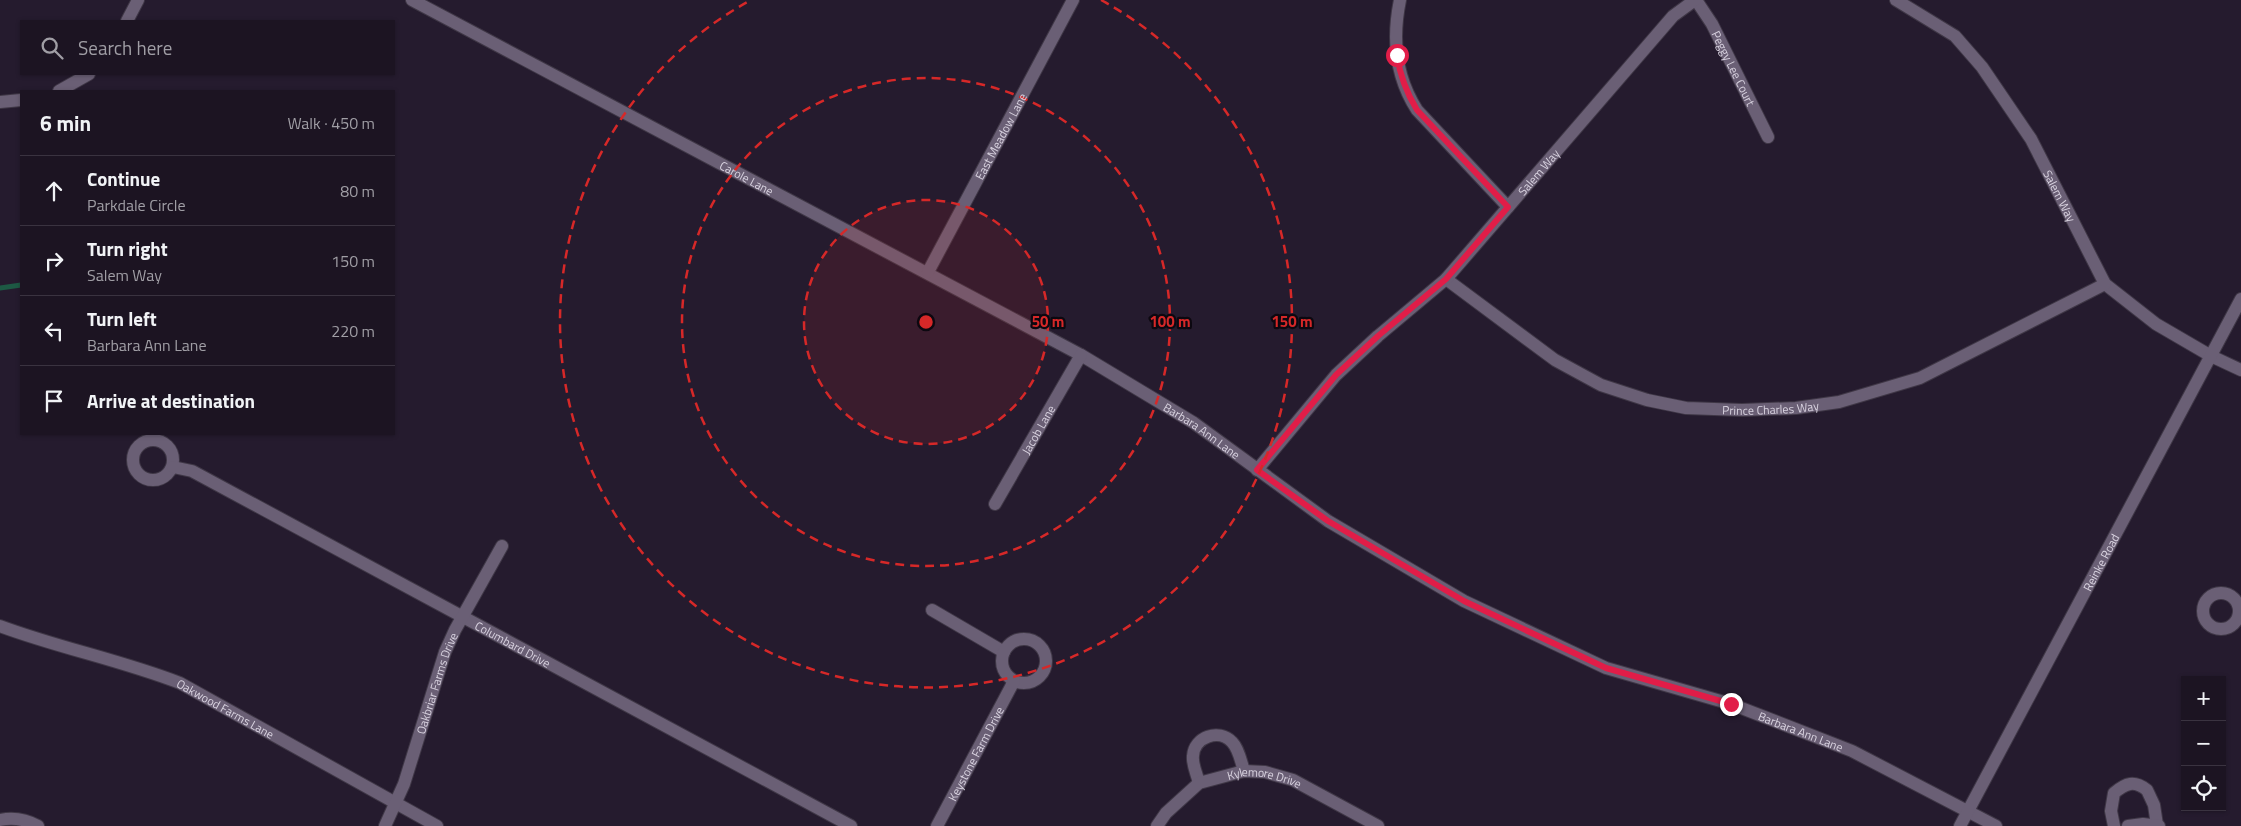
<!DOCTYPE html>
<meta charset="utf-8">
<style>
:root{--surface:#1c1422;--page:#251d2a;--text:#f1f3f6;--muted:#a09ea5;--line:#3a3340}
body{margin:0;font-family:"Titillium Web",sans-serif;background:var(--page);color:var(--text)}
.controls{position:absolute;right:15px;bottom:15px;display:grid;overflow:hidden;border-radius:0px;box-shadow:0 1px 4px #0004}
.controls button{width:45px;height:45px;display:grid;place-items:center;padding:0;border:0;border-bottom:1px solid var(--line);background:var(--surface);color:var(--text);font:25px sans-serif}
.stop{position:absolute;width:15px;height:15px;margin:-11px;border:4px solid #e11d48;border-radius:50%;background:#fff}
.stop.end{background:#e11d48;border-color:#fff;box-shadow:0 1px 5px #0008}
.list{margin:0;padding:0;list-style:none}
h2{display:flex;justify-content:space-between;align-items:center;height:65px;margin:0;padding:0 20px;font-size:21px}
h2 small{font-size:16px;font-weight:400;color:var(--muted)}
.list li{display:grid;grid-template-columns:32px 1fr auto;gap:15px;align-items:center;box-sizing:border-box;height:70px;padding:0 20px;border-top:1px solid var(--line)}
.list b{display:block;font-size:19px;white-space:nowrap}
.list p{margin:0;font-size:16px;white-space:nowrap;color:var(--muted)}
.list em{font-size:16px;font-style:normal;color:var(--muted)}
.icon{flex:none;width:28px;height:28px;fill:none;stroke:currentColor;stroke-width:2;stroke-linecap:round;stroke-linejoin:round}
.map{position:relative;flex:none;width:2241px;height:826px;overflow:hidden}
.search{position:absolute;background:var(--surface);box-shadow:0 1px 4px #0004;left:20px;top:20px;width:375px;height:55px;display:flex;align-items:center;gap:12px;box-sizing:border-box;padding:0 18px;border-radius:0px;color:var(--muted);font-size:19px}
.panel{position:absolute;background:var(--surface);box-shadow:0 1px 4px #0004;left:20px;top:90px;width:375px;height:345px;border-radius:0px}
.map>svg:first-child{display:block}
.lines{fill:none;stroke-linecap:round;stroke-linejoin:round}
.stream{stroke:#1d5944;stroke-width:5}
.street-casing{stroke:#3f3746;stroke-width:14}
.secondary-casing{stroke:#3f3746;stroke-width:14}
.street{stroke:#6a5f75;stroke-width:12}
.secondary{stroke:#6a5f75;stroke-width:12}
.route{stroke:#e11d48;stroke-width:6}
.ring{fill:none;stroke:#d62828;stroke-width:2.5;stroke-dasharray:9 6}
.labels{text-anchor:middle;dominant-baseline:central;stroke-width:4.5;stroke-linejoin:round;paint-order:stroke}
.street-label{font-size:12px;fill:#d9d3e0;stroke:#0c0810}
.centre{fill:#d62828;stroke:#0c0810;stroke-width:2.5}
.ring-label{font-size:15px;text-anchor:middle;font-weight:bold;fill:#d62828;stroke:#0c0810;stroke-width:4.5;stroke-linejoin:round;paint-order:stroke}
</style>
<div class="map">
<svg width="2241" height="826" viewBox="0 0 2241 826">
<rect width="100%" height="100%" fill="#251b2e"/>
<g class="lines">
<path class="stream" d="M 0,288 L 21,285"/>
<g class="street-casing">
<g id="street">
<path id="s1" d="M 412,0 L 1081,355 L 1194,423 L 1328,521 L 1464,601 L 1606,668 L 1731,704 L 1852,751 L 1996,826"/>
<path d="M 1400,0 C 1392,39 1395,76 1417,110 L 1508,207"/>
<path id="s2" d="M 1696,0 L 1712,24 L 1768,137"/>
<path id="s3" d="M 1896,0 L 1955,36 L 1982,67 L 2031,139 L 2105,284 L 2156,324 L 2211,356 L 2241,370"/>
<path d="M 127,21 L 138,0"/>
<path d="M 59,91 L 89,74"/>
<path d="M 0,102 L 21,100"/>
<path id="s4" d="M 928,272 L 1073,0"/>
<path id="s5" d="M 1446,279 L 1555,360 L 1601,385 L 1647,400 L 1686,408 L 1742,410 L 1796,408 L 1839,402 L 1920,378 L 2105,284"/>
<circle cx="153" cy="460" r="20"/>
<path id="s6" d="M 173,467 L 192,471 L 851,826"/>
<path id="s7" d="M 1257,470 L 1336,375 L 1378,336 L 1446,279 L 1673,16 L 1695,0"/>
<path id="s8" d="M 995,504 L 1081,355"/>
<circle cx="2221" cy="611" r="18"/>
<path d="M 932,610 L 1004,652"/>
<path id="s9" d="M 0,626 C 59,648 121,660 180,683 L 437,826"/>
<circle cx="1024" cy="661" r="22"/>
<path d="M 1199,783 C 1197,774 1192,765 1193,756 C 1194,737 1219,728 1232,742 C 1239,749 1241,762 1244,771"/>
<path d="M 0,820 C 14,817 25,819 38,826"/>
<path id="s10" d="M 385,826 L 404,784 L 445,652 L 455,630 L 502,546"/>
<path id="s11" d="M 937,826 L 1014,681"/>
<path id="s12" d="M 1157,826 L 1166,813 L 1199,783 L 1244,771 L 1265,772 L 1293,780 L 1378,826"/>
<path d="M 2114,826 L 2111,811 L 2114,793 C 2126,783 2134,780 2147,790 L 2154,805 L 2157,825"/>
<path d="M 2128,826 L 2143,824 L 2159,826"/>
</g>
</g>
<g class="secondary-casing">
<g id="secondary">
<path id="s13" d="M 1960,826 L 2241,299"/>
</g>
</g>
<use href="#street" class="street"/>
<use href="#secondary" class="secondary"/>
</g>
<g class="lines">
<path class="route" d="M 1397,55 C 1400,76 1406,92 1417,110 L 1508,207 L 1446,279 L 1378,336 L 1336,375 L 1257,470 L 1328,521 L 1464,601 L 1606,668 L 1731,704"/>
</g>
<circle cx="926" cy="322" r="122" fill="#d62828" fill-opacity=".12"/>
<g class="ring">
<circle cx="926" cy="322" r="122"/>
<circle cx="926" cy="322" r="244"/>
<path d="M1101 0A366 366 0 1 1 751 0"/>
</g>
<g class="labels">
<g class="street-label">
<text stroke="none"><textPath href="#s2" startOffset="78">Peggy Lee Court</textPath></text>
<text stroke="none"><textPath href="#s4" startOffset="154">East Meadow Lane</textPath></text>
<text stroke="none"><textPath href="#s7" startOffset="411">Salem Way</textPath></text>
<text stroke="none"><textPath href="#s1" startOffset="379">Carole Lane</textPath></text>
<text stroke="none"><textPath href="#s3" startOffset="261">Salem Way</textPath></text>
<text stroke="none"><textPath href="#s5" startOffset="361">Prince Charles Way</textPath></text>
<text stroke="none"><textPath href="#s8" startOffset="86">Jacob Lane</textPath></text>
<text stroke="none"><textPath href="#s1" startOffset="900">Barbara Ann Lane</textPath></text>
<text stroke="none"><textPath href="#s13" startOffset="299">Reinke Road</textPath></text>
<text stroke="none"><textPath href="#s6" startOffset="384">Columbard Drive</textPath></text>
<text stroke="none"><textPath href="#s10" startOffset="152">Oakbriar Farms Drive</textPath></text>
<text stroke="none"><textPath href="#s9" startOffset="241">Oakwood Farms Lane</textPath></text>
<text stroke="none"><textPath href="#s1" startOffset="1575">Barbara Ann Lane</textPath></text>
<text stroke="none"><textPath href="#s11" startOffset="82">Keystone Farm Drive</textPath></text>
<text stroke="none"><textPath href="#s12" startOffset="128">Kylemore Drive</textPath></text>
</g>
</g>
<circle cx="926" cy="322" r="8" class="centre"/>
<g class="ring-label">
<text x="1048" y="327">50 m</text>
<text x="1170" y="327">100 m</text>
<text x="1292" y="327">150 m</text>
</g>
</svg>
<div class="controls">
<button>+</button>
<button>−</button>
<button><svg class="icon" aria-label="locate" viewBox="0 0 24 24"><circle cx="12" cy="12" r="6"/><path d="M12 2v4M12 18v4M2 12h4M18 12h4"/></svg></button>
</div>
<div class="stop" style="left:1397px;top:55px"></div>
<div class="stop end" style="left:1731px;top:704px"></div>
<div class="search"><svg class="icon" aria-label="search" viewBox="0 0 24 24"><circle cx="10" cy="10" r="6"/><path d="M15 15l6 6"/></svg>Search here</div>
<section class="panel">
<h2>6 min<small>Walk · 450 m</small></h2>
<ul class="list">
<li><svg class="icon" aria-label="ahead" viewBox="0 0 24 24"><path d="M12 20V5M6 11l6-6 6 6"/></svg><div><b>Continue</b><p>Parkdale Circle</p></div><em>80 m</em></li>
<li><svg class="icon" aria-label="right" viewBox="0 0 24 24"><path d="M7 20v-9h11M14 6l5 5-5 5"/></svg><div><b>Turn right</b><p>Salem Way</p></div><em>150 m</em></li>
<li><svg class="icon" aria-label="left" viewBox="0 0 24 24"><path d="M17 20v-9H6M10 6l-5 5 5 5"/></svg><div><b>Turn left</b><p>Barbara Ann Lane</p></div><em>220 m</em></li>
<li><svg class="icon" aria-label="arrive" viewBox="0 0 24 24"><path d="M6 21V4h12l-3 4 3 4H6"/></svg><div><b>Arrive at destination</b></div></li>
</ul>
</section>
</div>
